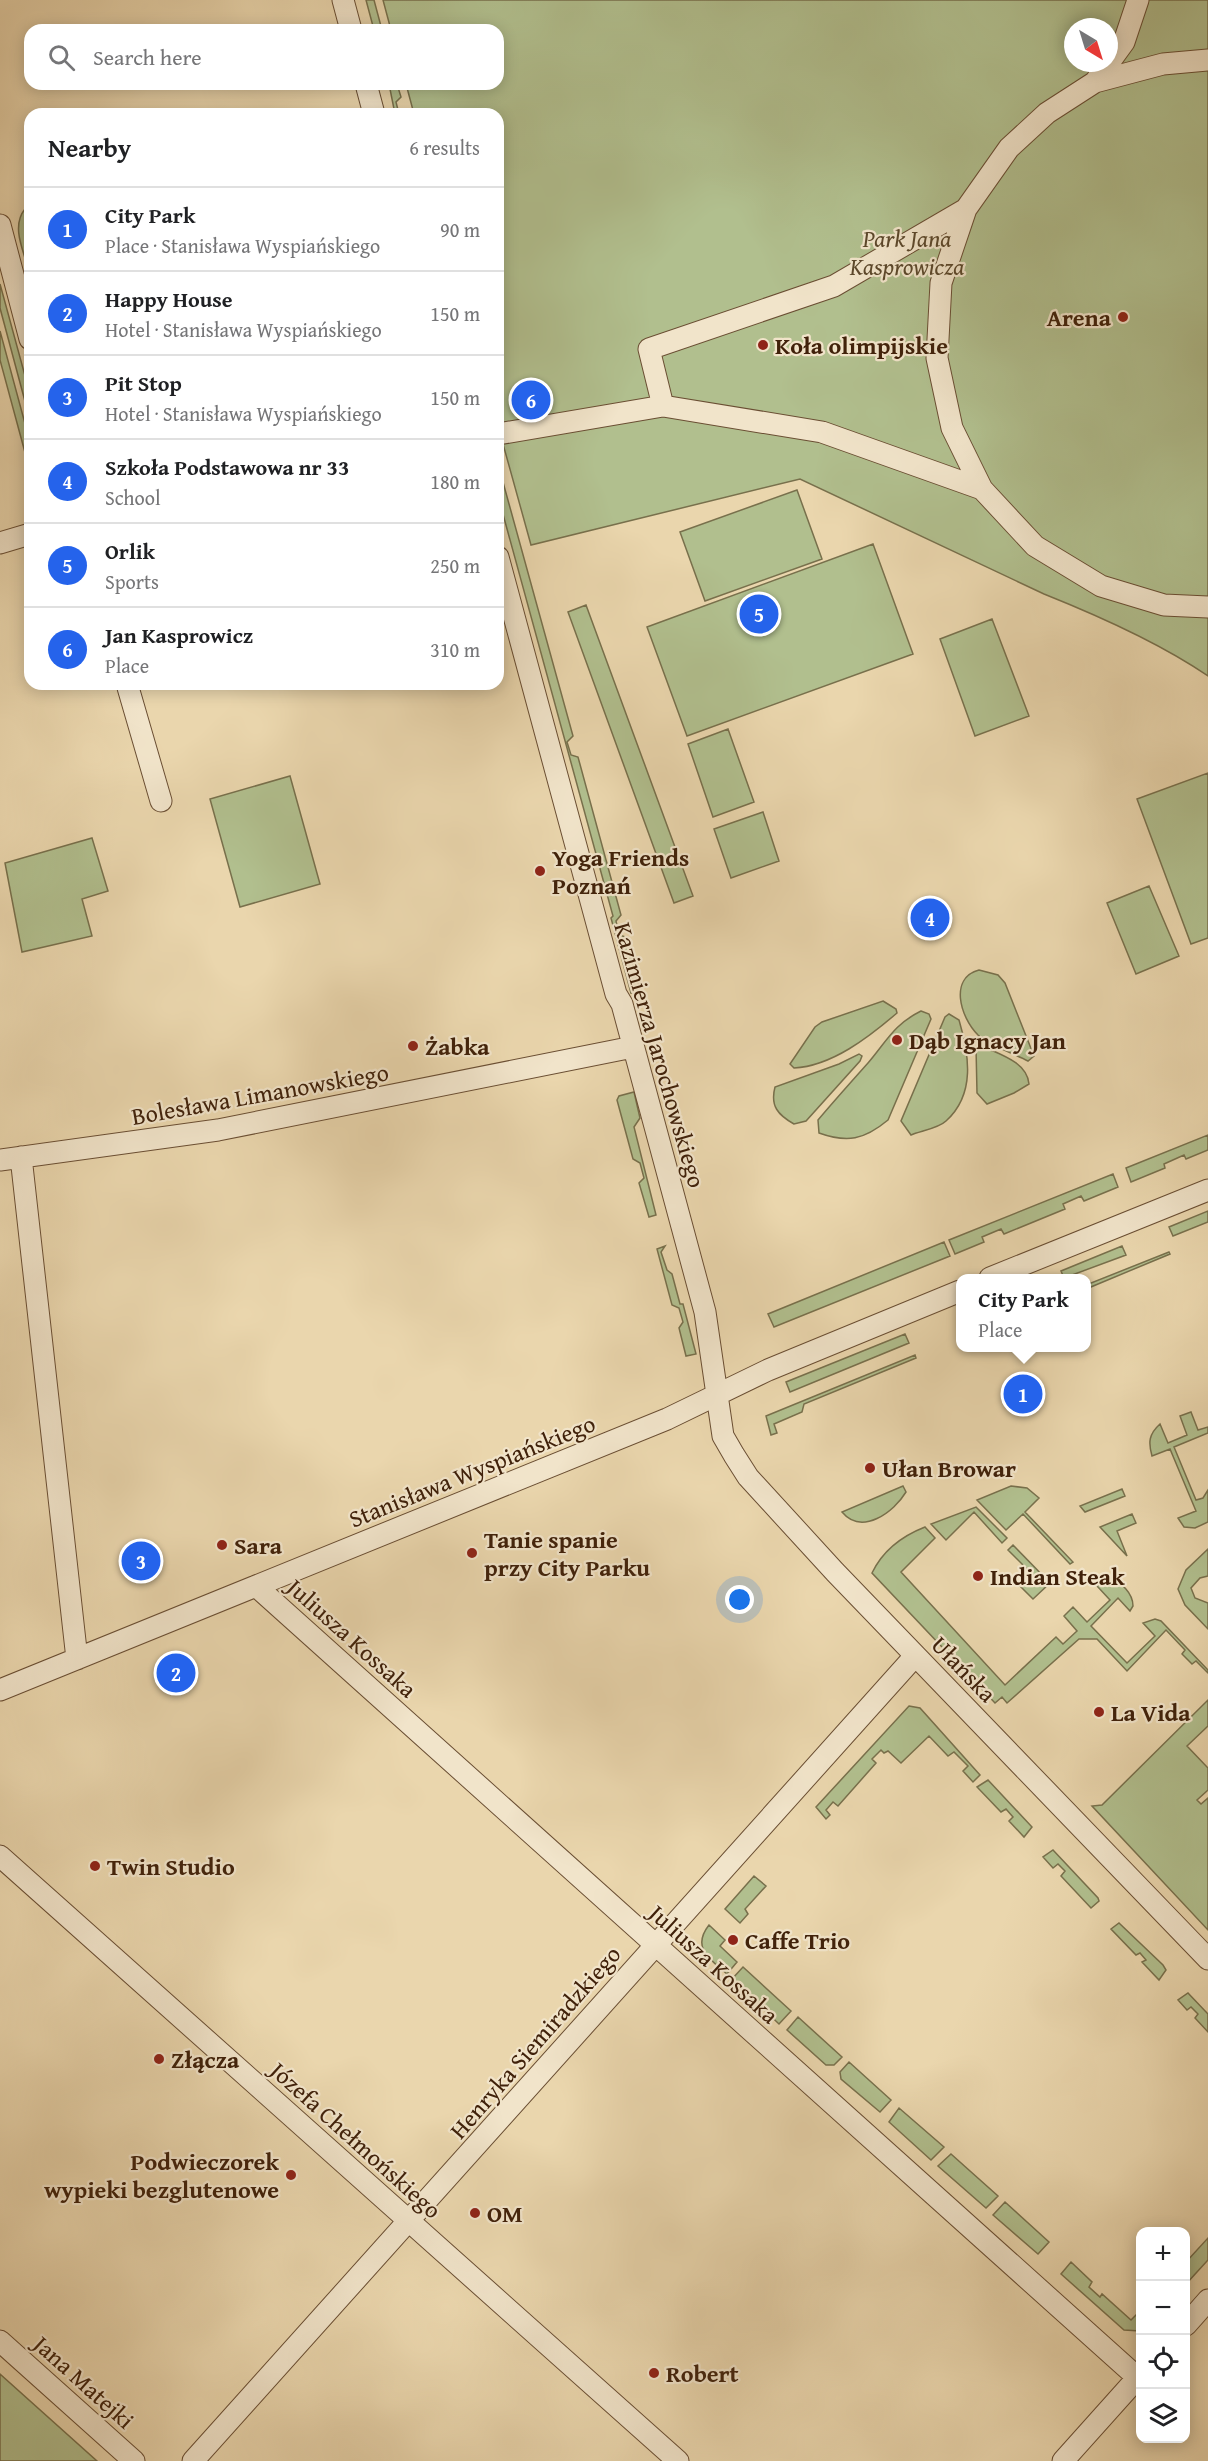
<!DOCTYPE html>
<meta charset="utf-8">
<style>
:root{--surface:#fff;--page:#f2f2f2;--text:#202124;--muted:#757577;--line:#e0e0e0;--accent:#2563eb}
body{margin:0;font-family:"Gentium Book Plus",serif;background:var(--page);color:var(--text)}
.controls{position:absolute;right:18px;bottom:18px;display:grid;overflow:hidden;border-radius:12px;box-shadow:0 3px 15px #0003}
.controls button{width:54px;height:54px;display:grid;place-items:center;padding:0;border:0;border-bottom:2px solid var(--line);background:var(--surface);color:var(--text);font:30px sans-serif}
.compass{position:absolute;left:1064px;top:18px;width:54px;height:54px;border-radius:50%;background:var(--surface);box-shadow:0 3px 15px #0003;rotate:142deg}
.you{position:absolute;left:740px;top:1600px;width:21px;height:21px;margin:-15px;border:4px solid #fff;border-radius:50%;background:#1a73e8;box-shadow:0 0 0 9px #1a73e833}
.badge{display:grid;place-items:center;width:39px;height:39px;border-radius:50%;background:var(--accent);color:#fff;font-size:20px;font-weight:700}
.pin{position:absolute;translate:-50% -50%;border:3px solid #fff;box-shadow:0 2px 6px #0006}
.popup{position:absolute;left:956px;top:1274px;width:135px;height:78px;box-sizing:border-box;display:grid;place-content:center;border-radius:12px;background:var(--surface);filter:drop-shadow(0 2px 4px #0005);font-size:20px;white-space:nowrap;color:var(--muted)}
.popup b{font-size:22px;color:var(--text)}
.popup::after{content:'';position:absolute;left:50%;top:100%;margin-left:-12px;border:12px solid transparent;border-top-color:var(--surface)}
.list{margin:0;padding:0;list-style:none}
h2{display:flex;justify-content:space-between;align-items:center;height:78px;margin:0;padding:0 24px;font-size:26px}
h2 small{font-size:20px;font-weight:400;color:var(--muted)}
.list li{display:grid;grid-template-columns:39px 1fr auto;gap:18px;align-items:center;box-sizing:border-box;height:84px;padding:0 24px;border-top:2px solid var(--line)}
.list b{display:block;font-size:22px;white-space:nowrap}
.list p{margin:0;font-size:20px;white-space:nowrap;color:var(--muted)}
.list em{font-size:20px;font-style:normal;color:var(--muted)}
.icon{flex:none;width:33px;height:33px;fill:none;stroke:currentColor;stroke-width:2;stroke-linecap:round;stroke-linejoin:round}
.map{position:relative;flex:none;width:1208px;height:2461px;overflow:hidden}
.search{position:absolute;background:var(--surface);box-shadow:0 3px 15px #0003;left:24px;top:24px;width:480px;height:66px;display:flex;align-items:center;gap:15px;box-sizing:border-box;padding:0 21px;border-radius:18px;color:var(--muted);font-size:22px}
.panel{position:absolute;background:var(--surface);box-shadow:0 3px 15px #0003;left:24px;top:108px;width:480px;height:582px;border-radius:18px}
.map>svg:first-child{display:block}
.green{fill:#b1bf8e;stroke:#78704c;stroke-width:1.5;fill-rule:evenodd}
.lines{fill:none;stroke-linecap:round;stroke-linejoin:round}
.street-casing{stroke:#6a4e33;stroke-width:23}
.street{stroke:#f1e4ca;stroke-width:21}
.poi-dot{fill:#8f2418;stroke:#f1e4ca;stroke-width:2}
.labels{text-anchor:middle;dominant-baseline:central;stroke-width:4.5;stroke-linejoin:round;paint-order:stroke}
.park-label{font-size:24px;font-style:italic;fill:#5c482b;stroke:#f1e4ca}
.poi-label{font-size:24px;font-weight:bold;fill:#40210a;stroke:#f1e4ca;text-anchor:start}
.street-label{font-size:24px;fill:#40210a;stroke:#f1e4ca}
</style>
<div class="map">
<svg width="1208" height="2461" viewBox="0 0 1208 2461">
<rect width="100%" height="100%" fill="#ead6ad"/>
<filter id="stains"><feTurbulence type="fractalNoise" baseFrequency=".00333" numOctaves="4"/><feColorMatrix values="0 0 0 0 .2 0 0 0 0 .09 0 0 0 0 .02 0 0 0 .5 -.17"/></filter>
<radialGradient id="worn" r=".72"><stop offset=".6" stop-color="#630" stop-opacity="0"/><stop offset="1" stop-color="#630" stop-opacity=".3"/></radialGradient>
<path class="green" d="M 366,0 L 374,0 L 382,30 L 374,30 Z
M 383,0 L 1208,0 L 1208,676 C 1160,643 1099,616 1044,594 L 800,479 L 531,545 L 498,426 L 498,114 L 414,114 L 406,84 L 498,84 L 498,30 L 391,30 ZM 1073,27 L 1109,27 L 1109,63 L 1073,63 Z
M 389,84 L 397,84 L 401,97 L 396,102 L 399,114 L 395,114 Z
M 25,209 L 30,227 L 30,274 C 25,254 10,227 25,209 Z
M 0,284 L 30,394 L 30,420 L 0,308 Z
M 0,331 L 30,442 L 30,471 L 0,360 Z
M 498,464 L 573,736 L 567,742 L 571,755 L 578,757 L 621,915 L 616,921 L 619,935 L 626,937 L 640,991 L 631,993 L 611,918 L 613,916 L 498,496 Z
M 797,490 L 822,559 L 705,601 L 680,532 Z
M 873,544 L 913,654 L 687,736 L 647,627 Z
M 586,605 L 693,896 L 674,903 L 568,612 Z
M 992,619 L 1029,716 L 975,736 L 940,639 Z
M 728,729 L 754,802 L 713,817 L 688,744 Z
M 1208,773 L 1208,938 L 1191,944 L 1137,799 Z
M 290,776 L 320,884 L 240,907 L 210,799 Z
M 763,812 L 779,861 L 731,878 L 714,829 Z
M 92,838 L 108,891 L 82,899 L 92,936 L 22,952 L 5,863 Z
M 1149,886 L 1179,956 L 1136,974 L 1107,903 Z
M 979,970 L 998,975 L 1005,983 L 1034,1056 L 1028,1061 C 1013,1053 990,1046 978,1035 C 960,1017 949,978 979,970 Z
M 883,1001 L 896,1009 L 897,1013 C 869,1037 832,1066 794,1068 L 790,1064 L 815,1027 L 822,1022 Z
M 921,1011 L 929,1014 L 931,1019 L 888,1120 C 864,1140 847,1143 819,1133 L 818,1120 C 834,1101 851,1082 868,1063 C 887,1041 893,1025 921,1011 Z
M 949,1014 L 959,1020 C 969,1054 976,1094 946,1121 C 939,1128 921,1131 911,1135 L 901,1121 L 945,1017 Z
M 980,1045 C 998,1054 1027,1061 1029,1084 L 1014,1093 L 987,1104 L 977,1093 L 976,1047 Z
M 859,1054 L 862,1056 L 860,1061 L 806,1121 L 794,1124 C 778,1115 770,1106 775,1087 L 839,1064 Z
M 634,1092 L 640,1118 L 634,1127 L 656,1215 L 649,1217 L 639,1183 L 644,1178 L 640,1163 L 633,1159 L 617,1100 L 619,1096 Z
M 1208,1135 L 1208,1150 L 1186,1159 L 1184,1155 L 1164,1164 L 1165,1168 L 1131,1182 L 1126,1168 Z
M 1113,1174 L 1118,1187 L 1084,1201 L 1081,1196 L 1063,1204 L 1065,1209 L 1004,1234 L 1001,1229 L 982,1237 L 984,1242 L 955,1254 L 949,1240 Z
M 1208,1211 L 1208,1222 L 1173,1236 L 1169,1227 Z
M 944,1242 L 950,1256 L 774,1327 L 768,1314 Z
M 665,1246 L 661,1252 L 667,1270 L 672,1274 L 680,1304 L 683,1304 L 696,1354 L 686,1356 L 679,1328 L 683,1322 L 679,1308 L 672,1305 L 657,1249 Z
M 1122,1246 L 1126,1255 L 1064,1278 L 1061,1271 Z
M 1169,1252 L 1170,1254 L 1086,1289 L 1086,1285 Z
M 905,1334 L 909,1343 L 790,1392 L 786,1382 Z
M 915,1355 L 916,1358 L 804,1404 L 802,1412 L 774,1424 L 777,1433 L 771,1435 L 766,1416 Z
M 1191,1412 L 1198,1430 L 1208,1427 L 1208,1433 L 1174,1447 L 1196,1500 L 1203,1498 L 1208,1490 L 1208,1522 L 1195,1528 L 1184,1527 L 1178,1518 L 1196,1511 L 1170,1449 L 1152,1456 C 1148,1442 1149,1434 1160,1424 L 1168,1443 L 1187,1435 L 1180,1416 Z
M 903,1486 L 906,1492 C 894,1512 862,1536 842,1512 Z
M 1011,1486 L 1027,1488 L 1039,1498 L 1025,1512 L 1073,1562 L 1070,1564 L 1023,1514 L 1006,1530 L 977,1500 Z
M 1122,1489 L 1125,1496 L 1085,1512 L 1080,1506 Z
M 976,1507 L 1007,1538 L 1002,1543 L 974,1512 L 946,1540 L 931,1524 Z
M 1132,1514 L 1136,1523 L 1117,1531 L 1127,1556 L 1100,1527 Z
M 925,1527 L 935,1538 L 901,1572 L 1005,1685 L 1056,1637 L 1063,1644 L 1077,1631 L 1064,1616 L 1073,1607 L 1087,1622 L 1110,1600 L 1097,1586 L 1109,1580 C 1121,1580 1133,1594 1133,1606 L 1130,1611 L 1118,1598 L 1091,1626 L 1127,1663 L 1155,1636 L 1143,1623 L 1155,1619 L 1161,1621 L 1208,1670 L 1208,1673 L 1196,1661 L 1192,1664 L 1182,1654 L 1185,1650 L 1166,1630 L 1127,1671 L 1097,1639 L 1079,1639 L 1007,1703 L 1002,1697 L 995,1703 L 872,1573 C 883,1550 902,1536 925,1527 Z
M 1013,1545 L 1050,1583 L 1033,1599 L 1020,1586 L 1033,1575 L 1008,1550 Z
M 1208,1549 L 1208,1576 L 1200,1578 L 1191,1588 L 1195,1598 L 1208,1603 L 1208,1629 L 1185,1605 L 1178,1589 L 1186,1570 Z
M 1208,1700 L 1208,1726 L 1187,1746 L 1208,1768 L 1208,1790 L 1197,1800 L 1201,1804 L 1208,1798 L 1208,1930 L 1092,1806 L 1102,1805 Z
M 909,1706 L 920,1708 L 980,1775 L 973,1782 L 963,1771 L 968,1766 L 954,1752 L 948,1756 L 929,1736 L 901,1763 L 888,1751 L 884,1753 L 881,1750 L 872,1759 L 876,1763 L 838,1806 L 833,1802 L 826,1810 L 830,1815 L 826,1819 L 816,1807 Z
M 988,1780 L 1032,1827 L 1024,1837 L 1009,1821 L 1013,1817 L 1006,1809 L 1001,1812 L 977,1787 Z
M 1053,1850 L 1098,1898 L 1099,1901 L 1091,1908 L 1061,1876 L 1065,1871 L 1058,1864 L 1053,1868 L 1043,1857 Z
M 754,1876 L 766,1886 L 745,1909 L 748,1914 L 740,1923 L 725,1909 Z
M 1119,1923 L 1163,1965 L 1166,1970 L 1159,1980 L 1142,1962 L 1146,1960 L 1140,1953 L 1136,1955 L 1111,1929 Z
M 709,1925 L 725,1940 L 720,1946 L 737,1962 L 727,1974 C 710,1959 691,1948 709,1925 Z
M 743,1967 L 791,2011 L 779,2024 L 732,1979 Z
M 1188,1993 L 1208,2014 L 1208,2032 L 1195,2018 L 1198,2014 L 1191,2007 L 1187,2010 L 1178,2000 Z
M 798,2017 L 842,2057 L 834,2065 L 826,2065 L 787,2030 Z
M 849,2062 L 891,2100 L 880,2112 L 841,2079 L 840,2072 Z
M 899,2108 L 944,2147 L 931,2160 L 889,2122 Z
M 951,2154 L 998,2196 L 986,2208 L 938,2166 Z
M 1005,2202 L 1049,2242 L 1038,2254 L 993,2215 Z
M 1208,2238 L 1208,2260 L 1186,2284 L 1186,2262 Z
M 1071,2262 L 1092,2282 L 1089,2287 L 1100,2297 L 1102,2294 L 1131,2320 L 1140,2311 L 1140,2331 L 1124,2330 L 1061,2274 Z
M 0,2374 L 97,2461 L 0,2461 Z"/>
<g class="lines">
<g class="street-casing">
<path id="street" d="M 343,0 L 351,30
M 1208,60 L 1163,64 L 1095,82 L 1047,113 L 1009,148 L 966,209 L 941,283 L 937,358 L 952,428 L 982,489 L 1035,546 L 1101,586 L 1164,605 L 1208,607
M 1095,82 L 1124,42 L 1138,0
M 366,84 L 374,114
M 0,225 L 30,339
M 663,406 L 649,349 L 834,286 L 966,209
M 498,434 L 663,406 L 822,432 L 982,489
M 0,543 L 30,534
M 498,557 L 616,994 L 622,1004 L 705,1312 L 723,1436 L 734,1455 L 748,1477 L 835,1572 L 1208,1959
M 127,684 L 161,801
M 21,1157 L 77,1659
M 0,1160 L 218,1130 L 633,1047
M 990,1278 L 1208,1190
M 256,1586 L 1138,2378
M 0,1690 L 667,1419 L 768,1370 L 960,1291
M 0,1856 L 678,2461
M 1186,2325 L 1208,2300
M 0,2341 L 134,2461
M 193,2461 L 915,1656
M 1063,2461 L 1140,2375"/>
</g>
<use href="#street" class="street"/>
</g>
<g class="poi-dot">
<circle cx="1123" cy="317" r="6"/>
<circle cx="763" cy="345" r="6"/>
<circle cx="540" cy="871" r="6"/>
<circle cx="897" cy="1040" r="6"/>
<circle cx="413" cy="1046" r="6"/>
<circle cx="870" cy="1468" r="6"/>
<circle cx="222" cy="1545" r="6"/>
<circle cx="472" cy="1553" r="6"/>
<circle cx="978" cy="1576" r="6"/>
<circle cx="1099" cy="1712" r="6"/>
<circle cx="95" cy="1866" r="6"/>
<circle cx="733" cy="1940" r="6"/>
<circle cx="159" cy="2059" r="6"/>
<circle cx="291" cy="2175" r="6"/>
<circle cx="475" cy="2213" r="6"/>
<circle cx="654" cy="2373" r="6"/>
</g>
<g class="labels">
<g class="park-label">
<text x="907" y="238">Park Jana<tspan x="907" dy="28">Kasprowicza</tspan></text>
</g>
<g class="poi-label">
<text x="1111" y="317" text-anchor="end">Arena</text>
<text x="775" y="345">Koła olimpijskie</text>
<text x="552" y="857">Yoga Friends<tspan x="552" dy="28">Poznań</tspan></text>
<text x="909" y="1040">Dąb Ignacy Jan</text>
<text x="425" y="1046">Żabka</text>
<text x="882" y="1468">Ułan Browar</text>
<text x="484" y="1539">Tanie spanie<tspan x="484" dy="28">przy City Parku</tspan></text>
<text x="234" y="1545">Sara</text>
<text x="990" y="1576">Indian Steak</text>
<text x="1111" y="1712">La Vida</text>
<text x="107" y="1866">Twin Studio</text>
<text x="745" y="1940">Caffe Trio</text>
<text x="171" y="2059">Złącza</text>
<text x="279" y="2161" text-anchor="end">Podwieczorek<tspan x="279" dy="28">wypieki bezglutenowe</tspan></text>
<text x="487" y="2213">OM</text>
<text x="666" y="2373">Robert</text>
</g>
<g class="street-label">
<text transform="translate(660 1055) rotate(74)">Kazimierza Jarochowskiego</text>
<text transform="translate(260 1094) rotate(-10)">Bolesława Limanowskiego</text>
<text transform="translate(472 1471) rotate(-22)">Stanisława Wyspiańskiego</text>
<text transform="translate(352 1638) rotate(42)">Juliusza Kossaka</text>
<text transform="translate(964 1669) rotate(46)">Ułańska</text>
<text transform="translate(714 1964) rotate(42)">Juliusza Kossaka</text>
<text transform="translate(535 2042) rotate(-49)">Henryka Siemiradzkiego</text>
<text transform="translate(356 2140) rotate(42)">Józefa Chełmońskiego</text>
<text transform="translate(84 2382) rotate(42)">Jana Matejki</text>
</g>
</g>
<rect width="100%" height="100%" filter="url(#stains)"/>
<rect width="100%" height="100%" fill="url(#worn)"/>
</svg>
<div class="controls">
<button>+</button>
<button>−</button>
<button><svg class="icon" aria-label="locate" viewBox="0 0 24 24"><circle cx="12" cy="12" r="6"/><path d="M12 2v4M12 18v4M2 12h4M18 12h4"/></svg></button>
<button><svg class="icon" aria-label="layers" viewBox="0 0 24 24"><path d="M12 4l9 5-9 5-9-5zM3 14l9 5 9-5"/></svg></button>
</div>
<svg class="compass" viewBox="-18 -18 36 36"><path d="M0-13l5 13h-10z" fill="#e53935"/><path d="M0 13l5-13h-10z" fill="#757577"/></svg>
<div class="you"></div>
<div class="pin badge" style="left:1023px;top:1394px">1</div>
<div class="popup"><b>City Park</b>Place</div>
<div class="pin badge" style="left:176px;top:1673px">2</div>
<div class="pin badge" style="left:141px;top:1561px">3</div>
<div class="pin badge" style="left:930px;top:918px">4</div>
<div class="pin badge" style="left:759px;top:614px">5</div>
<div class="pin badge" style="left:531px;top:400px">6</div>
<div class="search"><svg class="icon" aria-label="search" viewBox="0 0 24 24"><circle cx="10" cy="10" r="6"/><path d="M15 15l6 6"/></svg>Search here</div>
<section class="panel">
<h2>Nearby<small>6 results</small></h2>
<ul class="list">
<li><span class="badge">1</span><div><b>City Park</b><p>Place · Stanisława Wyspiańskiego</p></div><em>90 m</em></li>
<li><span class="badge">2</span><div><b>Happy House</b><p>Hotel · Stanisława Wyspiańskiego</p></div><em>150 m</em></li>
<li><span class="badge">3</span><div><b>Pit Stop</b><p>Hotel · Stanisława Wyspiańskiego</p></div><em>150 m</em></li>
<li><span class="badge">4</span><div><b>Szkoła Podstawowa nr 33</b><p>School</p></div><em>180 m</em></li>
<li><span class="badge">5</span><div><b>Orlik</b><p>Sports</p></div><em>250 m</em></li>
<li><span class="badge">6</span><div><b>Jan Kasprowicz</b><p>Place</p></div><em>310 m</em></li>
</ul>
</section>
</div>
